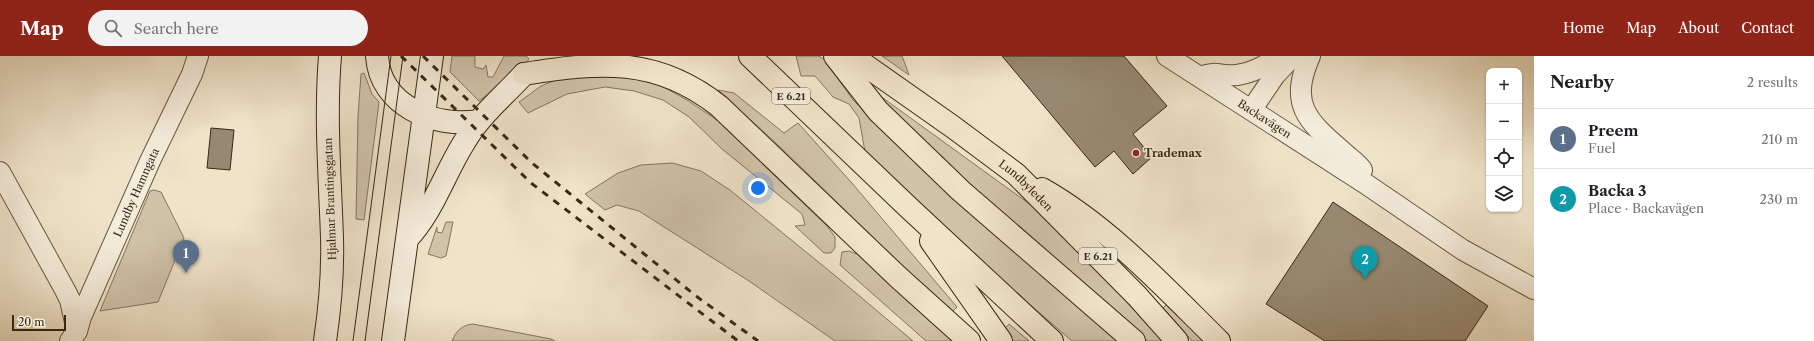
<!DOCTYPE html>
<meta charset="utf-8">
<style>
:root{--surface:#fff;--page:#f2f2f2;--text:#202124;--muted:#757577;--line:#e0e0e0;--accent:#8f2418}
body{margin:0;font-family:"Libre Caslon Text",serif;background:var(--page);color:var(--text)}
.controls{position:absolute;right:12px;top:12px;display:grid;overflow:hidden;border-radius:8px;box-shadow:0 1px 3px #0004}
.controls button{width:36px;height:36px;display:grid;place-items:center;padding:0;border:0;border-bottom:1px solid var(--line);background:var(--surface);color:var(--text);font:20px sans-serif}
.scale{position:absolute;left:12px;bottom:10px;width:54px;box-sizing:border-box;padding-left:4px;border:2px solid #382811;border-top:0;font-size:11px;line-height:14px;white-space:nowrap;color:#382811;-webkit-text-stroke:3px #f5eddc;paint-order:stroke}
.you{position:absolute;left:758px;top:132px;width:14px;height:14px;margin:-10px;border:3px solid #fff;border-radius:50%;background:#1a73e8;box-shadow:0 0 0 6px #1a73e833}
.badge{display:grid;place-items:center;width:26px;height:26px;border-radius:50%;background:var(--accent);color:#fff;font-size:13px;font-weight:700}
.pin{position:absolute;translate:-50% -33px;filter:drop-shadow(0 1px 2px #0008)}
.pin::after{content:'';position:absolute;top:21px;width:14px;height:12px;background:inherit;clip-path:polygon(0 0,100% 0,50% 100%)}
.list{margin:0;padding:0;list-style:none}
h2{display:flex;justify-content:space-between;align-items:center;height:52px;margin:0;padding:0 16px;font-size:17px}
h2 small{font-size:13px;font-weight:400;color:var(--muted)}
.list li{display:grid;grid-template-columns:26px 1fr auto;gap:12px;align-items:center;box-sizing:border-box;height:60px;padding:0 16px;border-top:1px solid var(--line)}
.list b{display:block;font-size:15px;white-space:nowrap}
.list p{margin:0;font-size:13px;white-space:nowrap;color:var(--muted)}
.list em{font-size:13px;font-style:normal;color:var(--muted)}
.icon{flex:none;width:22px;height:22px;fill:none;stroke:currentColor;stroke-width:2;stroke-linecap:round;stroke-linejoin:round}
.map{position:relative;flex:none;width:1534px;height:285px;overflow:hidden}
header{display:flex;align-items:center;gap:24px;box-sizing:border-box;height:56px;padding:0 20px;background:var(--accent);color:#fff}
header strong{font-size:19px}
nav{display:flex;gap:22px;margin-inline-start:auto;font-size:14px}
.search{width:280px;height:36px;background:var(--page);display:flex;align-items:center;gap:10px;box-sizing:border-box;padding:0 14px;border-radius:22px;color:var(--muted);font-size:15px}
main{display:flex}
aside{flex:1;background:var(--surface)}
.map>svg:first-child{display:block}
.green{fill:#d0c3aa;stroke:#84765e}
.building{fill:#978971;stroke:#382811}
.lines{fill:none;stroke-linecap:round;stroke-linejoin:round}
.street-casing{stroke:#66573f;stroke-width:22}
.secondary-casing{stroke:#382811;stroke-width:24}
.highway-casing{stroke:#382811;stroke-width:24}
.street{stroke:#f5eddc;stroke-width:20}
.secondary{stroke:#f5eddc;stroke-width:22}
.highway{stroke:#efe3c9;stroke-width:22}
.tram{stroke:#382811;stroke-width:1}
.rail{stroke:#382811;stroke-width:3;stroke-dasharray:7 7;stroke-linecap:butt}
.poi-dot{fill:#8f2418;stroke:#f5eddc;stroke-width:1.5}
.labels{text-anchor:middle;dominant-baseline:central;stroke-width:3;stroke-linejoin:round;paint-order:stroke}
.shield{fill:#f5eddc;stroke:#71634e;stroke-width:1}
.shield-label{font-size:10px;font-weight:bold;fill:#382811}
.street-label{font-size:11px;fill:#382811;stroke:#f5eddc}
.poi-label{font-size:11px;font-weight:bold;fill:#382811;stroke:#f5eddc;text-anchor:start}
</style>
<header>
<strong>Map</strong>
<div class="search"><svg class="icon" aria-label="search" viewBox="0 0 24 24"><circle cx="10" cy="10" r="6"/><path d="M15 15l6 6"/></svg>Search here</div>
<nav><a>Home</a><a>Map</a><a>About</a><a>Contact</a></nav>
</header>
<main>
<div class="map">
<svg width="1534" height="285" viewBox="0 0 1534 285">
<rect width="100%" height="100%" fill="#efe3c9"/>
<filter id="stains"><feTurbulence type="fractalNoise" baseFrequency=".005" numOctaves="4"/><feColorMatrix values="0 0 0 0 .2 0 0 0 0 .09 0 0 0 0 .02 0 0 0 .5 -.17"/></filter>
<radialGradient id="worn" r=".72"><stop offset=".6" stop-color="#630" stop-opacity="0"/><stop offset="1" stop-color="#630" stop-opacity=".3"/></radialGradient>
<path class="green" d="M 452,0 L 475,0 L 475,11 L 483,13 L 486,9 L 488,21 L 493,21 L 504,0 L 526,0 L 529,3 L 518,16 L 479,45 L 450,16 Z
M 796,0 L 819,0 L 825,4 L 853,44 L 922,110 L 1117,285 L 1072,285 L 1028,247 L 865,96 L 859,62 L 849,48 L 833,41 L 815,20 L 801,20 Z
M 882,0 L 902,0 L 909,19 Z
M 364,17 L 372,38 L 379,46 L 364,164 L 356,163 L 358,60 L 361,18 Z
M 619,19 L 660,29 L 687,44 L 717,64 L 827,170 L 835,181 L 835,192 L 831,197 L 824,197 L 795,170 L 805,169 L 802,158 L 722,93 L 689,61 L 663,44 L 634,35 L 605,31 L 567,38 L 528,57 L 519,46 L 541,30 L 563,21 Z
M 865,29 L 1035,152 L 1103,217 L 1164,285 L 1147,285 L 899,65 Z
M 718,34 L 734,37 L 784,77 L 798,67 L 851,126 L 957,251 L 951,257 L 779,90 Z
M 672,107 L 701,115 L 730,134 L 838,222 L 913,285 L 835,285 L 749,225 L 639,155 L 617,149 L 605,154 L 585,138 L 618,117 L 641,109 Z
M 154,134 L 161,136 L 184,182 L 158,246 L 100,255 L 150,135 Z
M 446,166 L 453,166 L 446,200 L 441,202 L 428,198 L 437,171 L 437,176 L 442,177 Z
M 849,195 L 859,199 L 954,285 L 926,285 L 840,209 L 842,196 Z
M 1168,247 L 1207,285 L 1192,285 L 1163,252 Z
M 473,268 L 551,283 L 555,285 L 452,285 C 456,275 462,269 473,268 Z
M 1009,268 L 1029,285 L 1011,285 L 1002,275 Z"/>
<path class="building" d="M 1002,0 L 1124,0 L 1167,50 L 1133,78 L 1152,101 L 1133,118 L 1114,95 L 1095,111 Z
M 211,72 L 234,74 L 230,114 L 207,112 Z
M 1333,146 L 1488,250 L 1465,285 L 1325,285 L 1266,248 Z"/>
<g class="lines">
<g class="street-casing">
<g id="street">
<path id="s1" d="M 1167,0 L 1363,126 L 1463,194 L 1534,233"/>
<path d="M 1310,0 C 1289,48 1306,64 1342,95 C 1348,101 1358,107 1362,114"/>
<path d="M 1200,21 C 1216,14 1222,21 1237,19 C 1251,17 1267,10 1277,0"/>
<path d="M 1252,53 L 1275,19 L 1293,0"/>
<path d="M 0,116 L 65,234 L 70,244 L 77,275"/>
<path id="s2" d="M 70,285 L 77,275 L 81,261 L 150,105 L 192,18 L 198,0"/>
</g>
</g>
<g class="secondary-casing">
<path id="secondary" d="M 377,0 C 380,50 435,72 478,65
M 407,183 C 433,156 445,116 465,85 C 480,59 504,40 524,18
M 325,285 C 330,251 333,216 332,182 C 330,121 325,61 330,0
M 393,285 L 432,0"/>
</g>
<g class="highway-casing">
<g id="highway">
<path d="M 750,0 L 908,151 L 1052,285"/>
<path d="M 835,0 L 878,55 L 961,135 L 1134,285"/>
<path id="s3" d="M 852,0 L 953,71 L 1016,118 L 1137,240 L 1177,285"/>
<path d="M 524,18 C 600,6 656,0 719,50 L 898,221 L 969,285"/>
<path d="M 1042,133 C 1109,171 1164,231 1219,285"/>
<path d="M 931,185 L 1001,285"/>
</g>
</g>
<use href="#street" class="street"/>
<use href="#secondary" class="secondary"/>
<use href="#highway" class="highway"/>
<path class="tram" d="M 353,285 L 391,0
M 365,285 L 403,0"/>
<path class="rail" d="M 401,0 L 531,127 L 738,285
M 423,0 L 532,107 L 696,240 L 758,285"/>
</g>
<circle class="poi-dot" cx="1136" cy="97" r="4"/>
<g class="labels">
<g class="shield">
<rect x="772" y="32" width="38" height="16" rx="3"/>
<rect x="1079" y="192" width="38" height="16" rx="3"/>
</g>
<g class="shield-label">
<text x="791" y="40">E 6.21</text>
<text x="1098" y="200">E 6.21</text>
</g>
<g class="street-label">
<text stroke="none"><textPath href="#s1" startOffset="116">Backavägen</textPath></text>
<text stroke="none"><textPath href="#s3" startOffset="217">Lundbyleden</textPath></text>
<text stroke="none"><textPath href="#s2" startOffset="163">Lundby Hamngata</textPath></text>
<text transform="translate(330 143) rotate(-92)">Hjalmar Brantingsgatan</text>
</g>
<g class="poi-label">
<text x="1144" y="97">Trademax</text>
</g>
</g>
<rect width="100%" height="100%" filter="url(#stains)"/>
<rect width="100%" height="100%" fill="url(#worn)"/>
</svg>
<div class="controls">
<button>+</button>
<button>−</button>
<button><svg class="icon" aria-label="locate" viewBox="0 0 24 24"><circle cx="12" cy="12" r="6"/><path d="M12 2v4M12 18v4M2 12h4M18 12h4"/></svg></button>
<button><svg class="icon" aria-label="layers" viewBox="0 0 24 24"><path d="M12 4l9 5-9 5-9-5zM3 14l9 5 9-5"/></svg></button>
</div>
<div class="scale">20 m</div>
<div class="you"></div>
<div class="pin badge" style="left:186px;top:217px;background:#5c6f8a">1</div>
<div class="pin badge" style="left:1365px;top:223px;background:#0f9aa8">2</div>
</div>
<aside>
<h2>Nearby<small>2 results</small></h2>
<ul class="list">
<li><span class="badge" style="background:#5c6f8a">1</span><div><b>Preem</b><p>Fuel</p></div><em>210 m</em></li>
<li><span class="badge" style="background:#0f9aa8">2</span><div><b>Backa 3</b><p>Place · Backavägen</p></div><em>230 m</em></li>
</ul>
</aside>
</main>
